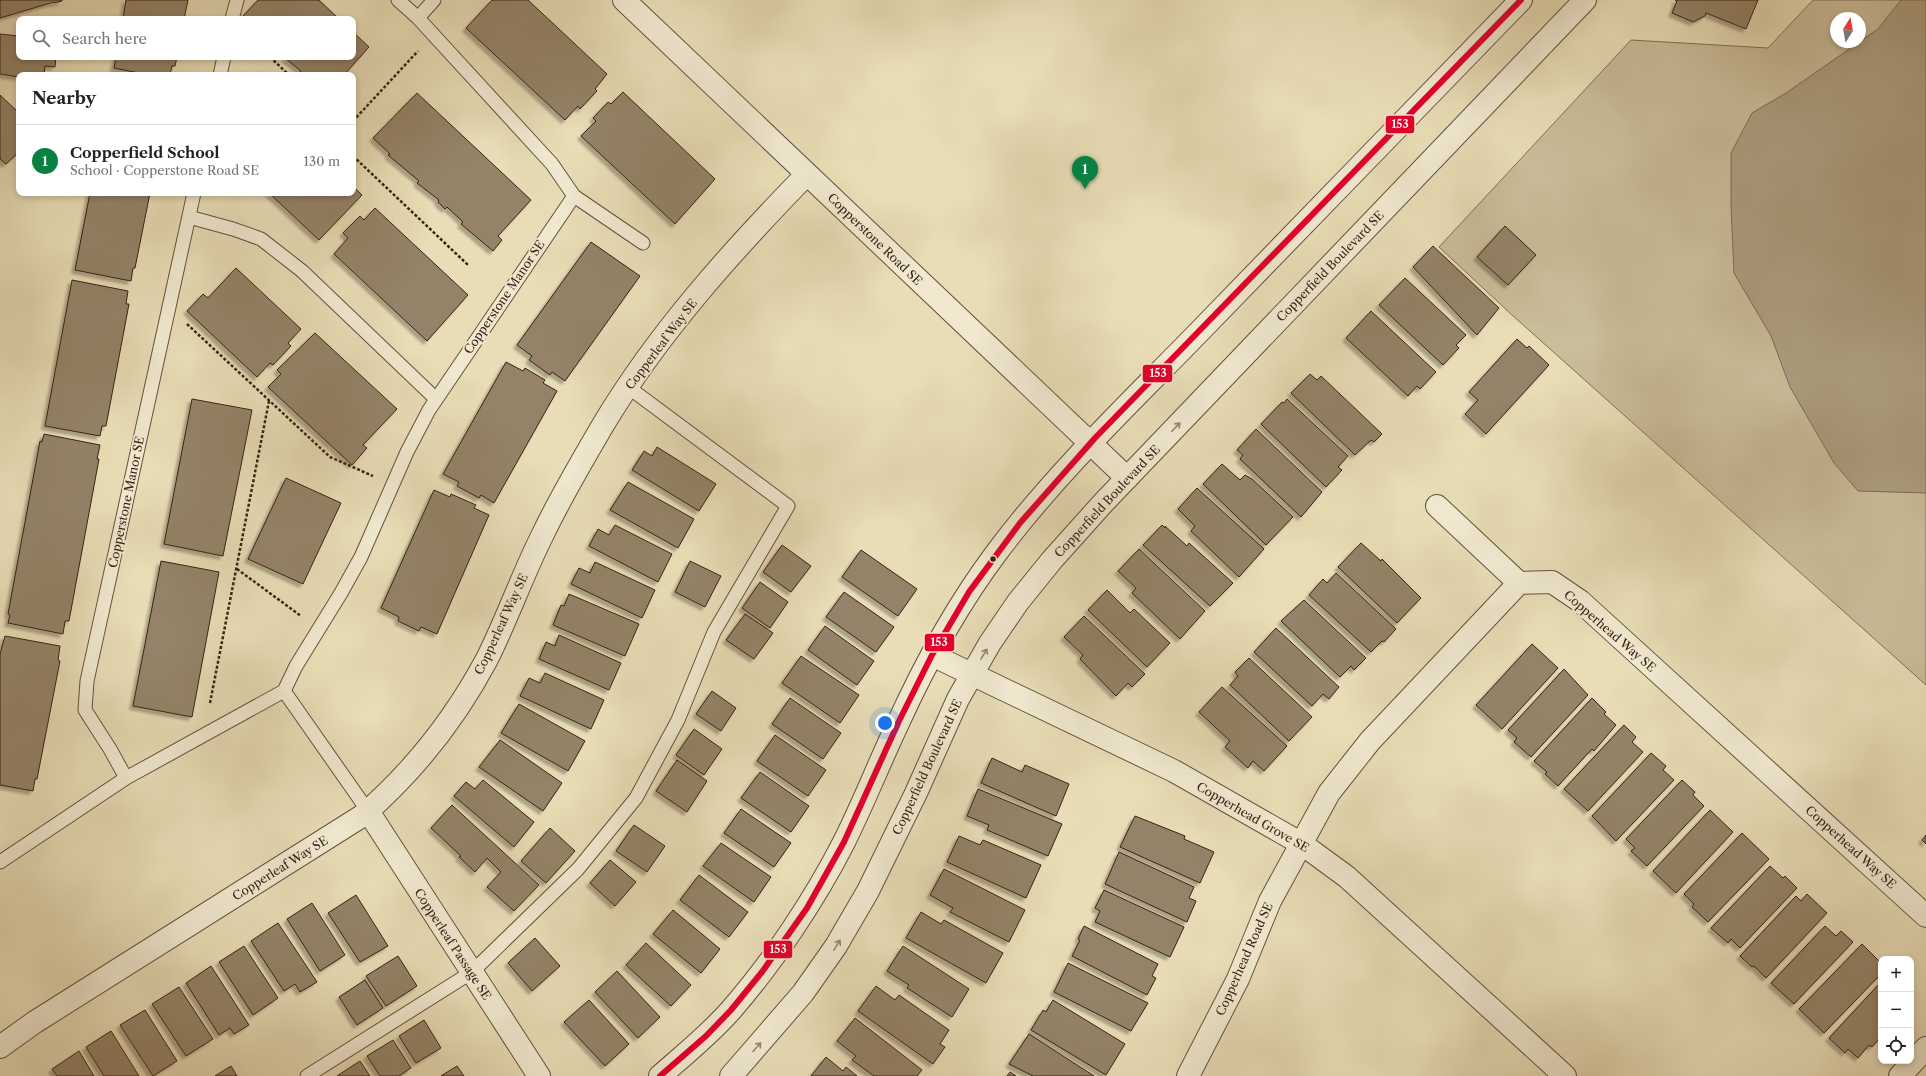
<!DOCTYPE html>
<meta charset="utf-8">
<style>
:root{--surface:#fff;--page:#f6f6f6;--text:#222;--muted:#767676;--line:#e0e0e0;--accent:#0b8043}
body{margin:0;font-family:"Libre Caslon Text",serif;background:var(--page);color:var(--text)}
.controls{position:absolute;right:12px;bottom:12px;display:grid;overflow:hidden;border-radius:8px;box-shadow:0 2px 6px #0003}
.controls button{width:36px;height:36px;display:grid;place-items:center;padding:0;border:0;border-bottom:1px solid var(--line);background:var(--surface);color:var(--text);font:20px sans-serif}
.compass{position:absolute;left:1830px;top:12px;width:36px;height:36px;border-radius:50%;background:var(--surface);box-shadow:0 2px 6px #0003;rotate:11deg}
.you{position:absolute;left:885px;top:723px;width:14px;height:14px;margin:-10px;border:3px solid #fff;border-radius:50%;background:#1a73e8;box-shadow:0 0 0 6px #1a73e833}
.badge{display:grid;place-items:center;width:26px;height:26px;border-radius:50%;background:var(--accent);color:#fff;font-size:13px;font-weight:700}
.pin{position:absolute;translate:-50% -33px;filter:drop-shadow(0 1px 2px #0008)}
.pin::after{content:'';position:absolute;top:21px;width:14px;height:12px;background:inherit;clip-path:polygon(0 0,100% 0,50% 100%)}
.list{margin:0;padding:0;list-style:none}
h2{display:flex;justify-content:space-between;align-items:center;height:52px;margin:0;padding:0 16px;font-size:17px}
h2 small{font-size:13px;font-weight:400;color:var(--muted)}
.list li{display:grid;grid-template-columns:26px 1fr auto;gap:12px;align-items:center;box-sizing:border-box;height:72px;padding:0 16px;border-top:1px solid var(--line)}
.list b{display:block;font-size:15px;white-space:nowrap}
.list p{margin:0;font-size:13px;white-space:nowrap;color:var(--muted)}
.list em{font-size:13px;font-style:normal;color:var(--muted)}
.icon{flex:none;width:22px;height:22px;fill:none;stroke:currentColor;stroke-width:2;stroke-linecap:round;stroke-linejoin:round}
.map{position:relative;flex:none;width:1926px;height:1076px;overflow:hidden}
.search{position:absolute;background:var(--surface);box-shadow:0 2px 6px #0003;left:16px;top:16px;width:340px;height:44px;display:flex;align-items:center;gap:10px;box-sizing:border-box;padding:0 14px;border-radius:8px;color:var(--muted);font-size:15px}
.panel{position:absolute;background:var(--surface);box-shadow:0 2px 6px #0003;left:16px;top:72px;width:340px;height:124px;border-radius:8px}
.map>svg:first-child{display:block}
.green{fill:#cabd9a;stroke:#827056;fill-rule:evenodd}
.water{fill:#ac9d7f;stroke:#7e6c54}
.building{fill:#948368;stroke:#392213;filter:url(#shadow)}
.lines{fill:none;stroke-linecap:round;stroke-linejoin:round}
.service-casing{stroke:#65513c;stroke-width:15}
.minor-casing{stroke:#65513c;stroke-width:24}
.tertiary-casing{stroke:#65513c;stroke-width:24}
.path{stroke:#392213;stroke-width:2.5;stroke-dasharray:3 2;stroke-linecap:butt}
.service{stroke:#f0e9d0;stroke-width:13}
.minor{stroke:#f0e9d0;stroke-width:22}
.tertiary{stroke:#f0e9d0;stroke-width:22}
.bus-1-casing{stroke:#f0e9d0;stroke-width:9}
.bus-1{stroke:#e4002b;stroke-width:6}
.oneway{stroke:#948672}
.bus-dot{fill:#392213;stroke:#f0e9d0;stroke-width:1.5}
.labels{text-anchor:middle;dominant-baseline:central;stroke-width:3.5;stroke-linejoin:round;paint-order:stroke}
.street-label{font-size:12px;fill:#392213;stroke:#f0e9d0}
.line-badge{stroke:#f0e9d0;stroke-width:1.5}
.badge-label{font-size:11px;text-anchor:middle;font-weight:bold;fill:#fff}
</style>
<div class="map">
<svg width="1926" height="1076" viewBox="0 0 1926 1076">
<defs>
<filter id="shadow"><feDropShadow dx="-3.5" dy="3.5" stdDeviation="1" flood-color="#0004"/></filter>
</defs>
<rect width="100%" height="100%" fill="#e8ddb6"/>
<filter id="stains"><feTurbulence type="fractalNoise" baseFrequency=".005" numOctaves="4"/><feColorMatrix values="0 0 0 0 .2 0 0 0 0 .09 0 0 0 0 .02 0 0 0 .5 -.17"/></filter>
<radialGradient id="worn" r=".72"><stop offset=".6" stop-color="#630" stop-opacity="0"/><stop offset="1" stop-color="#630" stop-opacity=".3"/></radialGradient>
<path class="green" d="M 1813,0 L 1926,0 L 1926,685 L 1512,315 L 1439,247 L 1631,40 L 1768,48 ZM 1836,18 L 1860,18 L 1860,42 L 1836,42 Z"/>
<path class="water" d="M 1901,0 L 1926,0 L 1926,493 L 1858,491 L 1834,463 L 1790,387 L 1771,336 L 1734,273 L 1731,207 L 1731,153 L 1752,113 L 1786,93 L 1878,29 Z"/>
<path class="building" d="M 0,0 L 62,0 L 62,1 L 54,3 L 54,2 L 0,18 Z
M 126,0 L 188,0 L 184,19 L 123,19 Z
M 258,0 L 319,0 L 339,19 L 246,19 L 243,16 Z
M 492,0 L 528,0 L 607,74 L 595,89 L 597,91 L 580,109 L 578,106 L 565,120 L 466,28 Z
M 1675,0 L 1758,0 L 1746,29 L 1706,13 L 1705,16 L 1693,22 L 1672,13 L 1677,1 Z
M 353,32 L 369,47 L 344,75 L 303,75 L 300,72 L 301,71 L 286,59 L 286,57 L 353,57 Z
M 0,34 L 19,36 L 19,57 L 56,57 L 55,67 L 45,66 L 44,75 L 19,75 L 19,77 L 0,74 Z
M 116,57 L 177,57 L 175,66 L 172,66 L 170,75 L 149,75 L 114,68 Z
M 623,92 L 715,179 L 675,224 L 581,136 L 596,121 L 593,118 L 608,102 L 611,104 Z
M 417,93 L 531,200 L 498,236 L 502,240 L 493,251 L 461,224 L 463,222 L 447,207 L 445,209 L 438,202 L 439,200 L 417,183 L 419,181 L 388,155 L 390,154 L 373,138 Z
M 0,95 L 19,113 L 19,152 L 6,164 L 0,159 Z
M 353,186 L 362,195 L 319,240 L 269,193 L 353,193 Z
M 90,193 L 150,193 L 135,268 L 133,268 L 131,281 L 75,270 Z
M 375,208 L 468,295 L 427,341 L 334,254 L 348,238 L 343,233 L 360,216 L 364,220 Z
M 1505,226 L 1536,255 L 1508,285 L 1477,257 Z
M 591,242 L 640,276 L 565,381 L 552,372 L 550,375 L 529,360 L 532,356 L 517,345 Z
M 1433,246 L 1499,308 L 1477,335 L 1413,267 Z
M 236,268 L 301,329 L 288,343 L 291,346 L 273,365 L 270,363 L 257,377 L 187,311 L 203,294 L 208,298 Z
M 1405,278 L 1466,335 L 1456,345 L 1459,348 L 1443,365 L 1379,305 Z
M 72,280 L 128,291 L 126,304 L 129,304 L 106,426 L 102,426 L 100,436 L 45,426 Z
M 1371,311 L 1436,372 L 1420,389 L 1417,386 L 1408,396 L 1346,338 Z
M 315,333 L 397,409 L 363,445 L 367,448 L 352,465 L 268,387 L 281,374 L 277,370 Z
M 1517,339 L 1527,348 L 1529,346 L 1549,365 L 1486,434 L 1465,414 L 1478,400 L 1469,392 Z
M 506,362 L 523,371 L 525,368 L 545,380 L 543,383 L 557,391 L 494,503 L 481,495 L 479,498 L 457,486 L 459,482 L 443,474 Z
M 1310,374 L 1317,380 L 1321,376 L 1382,434 L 1374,442 L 1371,440 L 1355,455 L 1291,393 Z
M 192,399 L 252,410 L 223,556 L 164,544 Z
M 1287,399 L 1348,456 L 1338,467 L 1342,470 L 1326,487 L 1261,424 L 1282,402 L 1284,403 Z
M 1256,429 L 1322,492 L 1301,517 L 1240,459 L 1243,455 L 1237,450 Z
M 44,434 L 100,445 L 97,459 L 99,459 L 69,621 L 65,621 L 63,634 L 8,623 L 10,615 L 8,614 L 40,441 L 42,442 Z
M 657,447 L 716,484 L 699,511 L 632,470 L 644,451 L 652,456 Z
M 1222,464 L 1240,480 L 1245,475 L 1252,479 L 1293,517 L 1266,545 L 1203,484 Z
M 286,478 L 341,503 L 303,584 L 248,559 Z
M 628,482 L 694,519 L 678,548 L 610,510 Z
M 1197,488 L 1264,549 L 1239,577 L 1191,531 L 1195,526 L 1178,509 Z
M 434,490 L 450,497 L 451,494 L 476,505 L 474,508 L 489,515 L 437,634 L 421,627 L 419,631 L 398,621 L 399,617 L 381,608 Z
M 615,525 L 672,554 L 658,582 L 589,546 L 598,529 L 609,535 Z
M 1162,525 L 1165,528 L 1165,526 L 1187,546 L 1189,543 L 1233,583 L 1210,606 L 1143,545 Z
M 1361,543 L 1381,561 L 1382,559 L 1421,598 L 1397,623 L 1338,567 Z
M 782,545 L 811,566 L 791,592 L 763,572 Z
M 1139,549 L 1205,611 L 1180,639 L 1132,593 L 1136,588 L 1118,571 Z
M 861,550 L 917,589 L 898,616 L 842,577 Z
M 161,561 L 219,572 L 192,717 L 133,706 Z
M 690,561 L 721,576 L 705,607 L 675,592 Z
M 595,562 L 655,590 L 642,618 L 571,584 L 579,568 L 590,573 Z
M 1336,573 L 1396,629 L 1384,642 L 1382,641 L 1371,652 L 1309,595 L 1323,579 L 1327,583 Z
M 760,582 L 788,602 L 770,628 L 742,608 Z
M 1107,590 L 1130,613 L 1134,609 L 1170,643 L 1147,667 L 1088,610 Z
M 844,592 L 894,627 L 876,652 L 826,617 Z
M 569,594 L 639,624 L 625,656 L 553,625 L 561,605 L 564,606 Z
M 1304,600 L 1366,658 L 1354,670 L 1351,666 L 1340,677 L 1281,621 Z
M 745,614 L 773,633 L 754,659 L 726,640 Z
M 1084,616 L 1145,674 L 1132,687 L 1128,683 L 1116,696 L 1080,659 L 1083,655 L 1064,637 Z
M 825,626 L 874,661 L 857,685 L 808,650 Z
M 1276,628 L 1339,687 L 1329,699 L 1323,694 L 1312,706 L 1254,652 Z
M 559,635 L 621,663 L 609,690 L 539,659 L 546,642 L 555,646 Z
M 5,636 L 60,646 L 58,660 L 60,661 L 37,779 L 35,779 L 33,791 L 0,785 L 0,654 Z
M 1532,644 L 1558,668 L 1502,729 L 1476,705 Z
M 801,656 L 859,695 L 840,723 L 782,683 Z
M 1249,658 L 1312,717 L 1289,741 L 1230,685 L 1238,676 L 1235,672 Z
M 1564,669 L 1588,695 L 1531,757 L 1514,742 L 1517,738 L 1508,730 Z
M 545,673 L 604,700 L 591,729 L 520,696 L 529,678 L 540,683 Z
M 1222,687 L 1287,746 L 1264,771 L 1253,761 L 1248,768 L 1225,747 L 1230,741 L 1199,712 Z
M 712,691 L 736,708 L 721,731 L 696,714 Z
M 790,698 L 841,733 L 823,759 L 772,724 Z
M 1592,698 L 1606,712 L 1604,714 L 1616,725 L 1594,751 L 1592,749 L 1558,786 L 1545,774 L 1547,772 L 1534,761 Z
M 519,704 L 585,741 L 568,771 L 501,733 Z
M 1624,725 L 1636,737 L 1632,742 L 1643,752 L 1588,811 L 1564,789 Z
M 694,729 L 722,749 L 704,775 L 676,755 Z
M 775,735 L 826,770 L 808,796 L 757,761 Z
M 500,740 L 562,783 L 543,811 L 479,767 Z
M 1651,753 L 1666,766 L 1663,770 L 1674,780 L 1616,841 L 1592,816 Z
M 992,758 L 1022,772 L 1025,765 L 1069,784 L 1056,816 L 981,783 Z
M 677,760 L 707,781 L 687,812 L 656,791 Z
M 760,772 L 809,806 L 791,832 L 741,798 Z
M 483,780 L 534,822 L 514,847 L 454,796 L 466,782 L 475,789 Z
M 1682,780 L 1695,792 L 1693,795 L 1704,806 L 1647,866 L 1631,851 L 1635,848 L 1626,839 Z
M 978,789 L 1062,824 L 1048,856 L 987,830 L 989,825 L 967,816 Z
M 452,805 L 539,885 L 514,911 L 487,887 L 501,872 L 487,858 L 475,872 L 459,857 L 461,856 L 431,828 Z
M 741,809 L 791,843 L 774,867 L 724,833 Z
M 1710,810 L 1733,832 L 1676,893 L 1653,871 Z
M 1135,816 L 1185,836 L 1184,839 L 1214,852 L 1200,883 L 1120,847 Z
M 634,825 L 665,846 L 647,872 L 616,851 Z
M 550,828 L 575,851 L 546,883 L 521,861 Z
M 1742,833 L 1769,859 L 1708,922 L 1692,907 L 1694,904 L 1684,894 Z
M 1926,835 L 1926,844 L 1922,840 Z
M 959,836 L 980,845 L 983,840 L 1041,865 L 1026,898 L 947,862 Z
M 721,843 L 771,877 L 754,902 L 703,866 Z
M 1119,852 L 1194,887 L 1189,898 L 1196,901 L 1187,922 L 1105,884 Z
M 610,860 L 636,882 L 615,906 L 590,883 Z
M 1770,866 L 1783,878 L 1785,876 L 1797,888 L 1740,948 L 1731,939 L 1728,943 L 1711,928 Z
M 944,869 L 1025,910 L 1009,942 L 950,912 L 953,908 L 930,895 Z
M 699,875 L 748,912 L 729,937 L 680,900 Z
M 1104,890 L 1184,927 L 1170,957 L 1095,922 L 1100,911 L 1095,908 Z
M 1807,894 L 1827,913 L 1766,978 L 1754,966 L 1752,967 L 1740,956 L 1796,896 L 1801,901 Z
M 356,895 L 388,946 L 360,962 L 328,913 Z
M 312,903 L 345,955 L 320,971 L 287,919 Z
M 673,910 L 720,949 L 701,973 L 653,934 Z
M 921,912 L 941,924 L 944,920 L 1003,953 L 986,983 L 906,938 Z
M 278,923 L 317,982 L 300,992 L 295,984 L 284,991 L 251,941 Z
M 1084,926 L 1158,964 L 1152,976 L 1156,978 L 1147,995 L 1072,956 L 1080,940 L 1078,939 Z
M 1825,926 L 1836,936 L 1841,931 L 1853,942 L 1794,1004 L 1771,983 Z
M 535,938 L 560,966 L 532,991 L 508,963 Z
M 646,943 L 691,985 L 671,1006 L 626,965 Z
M 1862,944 L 1881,963 L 1881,974 L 1824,1033 L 1799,1009 Z
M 244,946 L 278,998 L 253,1015 L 219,962 Z
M 903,946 L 969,989 L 952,1017 L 907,988 L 909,985 L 887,971 Z
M 398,956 L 417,986 L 386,1006 L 366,976 Z
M 1068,963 L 1148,1003 L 1131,1031 L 1054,992 Z
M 211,966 L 249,1025 L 234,1034 L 230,1028 L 219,1035 L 186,983 Z
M 617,971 L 660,1017 L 638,1038 L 595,992 Z
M 365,980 L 383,1008 L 357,1025 L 339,997 Z
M 1881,982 L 1881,1037 L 1872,1047 L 1869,1045 L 1858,1058 L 1848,1049 L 1845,1053 L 1829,1038 Z
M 876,986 L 895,1000 L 899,995 L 949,1030 L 940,1044 L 945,1047 L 933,1064 L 858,1011 Z
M 179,987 L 213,1039 L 186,1056 L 152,1004 Z
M 589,1000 L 629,1044 L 605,1066 L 564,1022 Z
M 1053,1000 L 1125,1044 L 1106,1075 L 1031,1030 L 1043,1010 L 1046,1012 Z
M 145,1010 L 177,1061 L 153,1076 L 120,1025 Z
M 855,1018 L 922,1070 L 917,1076 L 874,1076 L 852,1060 L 856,1056 L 837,1041 Z
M 424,1020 L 441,1048 L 416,1063 L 399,1036 Z
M 111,1031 L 139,1076 L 104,1076 L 86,1047 Z
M 1029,1034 L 1094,1076 L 1033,1076 L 1009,1064 Z
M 393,1040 L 411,1068 L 399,1076 L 380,1076 L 367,1056 Z
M 79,1051 L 94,1076 L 57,1076 L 52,1069 Z
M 826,1057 L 843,1071 L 846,1067 L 857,1076 L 811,1076 Z
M 360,1061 L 370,1076 L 337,1076 Z
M 231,1066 L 237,1076 L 215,1076 Z
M 457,1066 L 464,1076 L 441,1076 Z
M 1010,1072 L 1016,1076 L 1007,1076 Z"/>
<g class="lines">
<g class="service-casing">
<path id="service" d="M 398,0 L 418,18 L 552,164 L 574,196 L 643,243
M 418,18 L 434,0
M 232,19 L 237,0
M 220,75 L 224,57
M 189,217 L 233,229 L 261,239 L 302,271 L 436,399
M 284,691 L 368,811
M 126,778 L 110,749 L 85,710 L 87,681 L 194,193
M 0,862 L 126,778 L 284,691 L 296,666 L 341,593 L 361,557 L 407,452 L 429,410 L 574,196
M 307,1076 L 472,972 L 578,869 L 636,798 L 678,720 L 714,632 L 788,506 L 628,387"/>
</g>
<g class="minor-casing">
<path id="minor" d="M 624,0 L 1127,478
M 1437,506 L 1519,583
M 932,655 L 1174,771 L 1302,844 L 1347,877 L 1565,1076
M 368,811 L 539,1076
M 0,1047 L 35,1022 L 362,816 C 413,772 455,719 487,659 C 507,619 522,576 542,536 C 560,498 582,461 603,425 C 658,333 732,251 807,174
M 1188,1076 L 1238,979 L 1270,901 L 1329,793 L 1370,741 L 1519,583 L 1552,582 L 1580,601 L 1926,916
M 1900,1076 L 1926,1048"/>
</g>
<g class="tertiary-casing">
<path id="tertiary" d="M 660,1076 C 684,1055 710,1034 731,1010 C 773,962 815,899 844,842 C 864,802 880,761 899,721 C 926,662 958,604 997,552 C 1056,473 1131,402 1200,331 C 1307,221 1414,110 1521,0
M 731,1076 L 803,993 L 836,946 L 868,891 L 916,793 L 958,699 L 990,643 L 1018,602 L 1052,560 L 1104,502 L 1585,0"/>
</g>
<path class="path" d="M 270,57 L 289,75
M 353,121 L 418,51
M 353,156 L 467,264 L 466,265
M 187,324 L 330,457 L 373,476
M 237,569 L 301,616
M 210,703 L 269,401"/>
<use href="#service" class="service"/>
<use href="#minor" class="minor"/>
<use href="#tertiary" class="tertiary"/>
<g class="bus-1-casing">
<path id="bus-1" d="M 660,1076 L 706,1036 L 731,1010 L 762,972 L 807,908 L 844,842 L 899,721 L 932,655 L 969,592 L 1020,523 L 1095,438 L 1521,0"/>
</g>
<use href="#bus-1" class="bus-1"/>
</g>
<defs><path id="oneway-shaft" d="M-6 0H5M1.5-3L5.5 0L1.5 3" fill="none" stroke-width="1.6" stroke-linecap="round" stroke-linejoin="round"/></defs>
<g class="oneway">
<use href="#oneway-shaft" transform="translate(1176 427) rotate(-46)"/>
<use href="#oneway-shaft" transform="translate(984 654) rotate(-59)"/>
<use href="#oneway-shaft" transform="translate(837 945) rotate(-58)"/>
<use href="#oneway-shaft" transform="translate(757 1047) rotate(-48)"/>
</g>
<circle class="bus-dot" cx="993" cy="559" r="3.5"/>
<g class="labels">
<g class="street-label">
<text transform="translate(875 239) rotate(44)">Copperstone Road SE</text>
<text transform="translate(1330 266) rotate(-46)">Copperfield Boulevard SE</text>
<text transform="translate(504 297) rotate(-56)">Copperstone Manor SE</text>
<text transform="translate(661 344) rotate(-53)">Copperleaf Way SE</text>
<text transform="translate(1107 501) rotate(-47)">Copperfield Boulevard SE</text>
<text transform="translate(126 502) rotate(-78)">Copperstone Manor SE</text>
<text transform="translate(501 624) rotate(-65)">Copperleaf Way SE</text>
<text transform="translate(1610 631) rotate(41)">Copperhead Way SE</text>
<text transform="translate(927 767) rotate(-65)">Copperfield Boulevard SE</text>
<text transform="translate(1253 817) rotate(30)">Copperhead Grove SE</text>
<text transform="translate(1851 847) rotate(42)">Copperhead Way SE</text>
<text transform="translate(280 868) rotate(-32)">Copperleaf Way SE</text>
<text transform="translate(453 944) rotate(57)">Copperleaf Passage SE</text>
<text transform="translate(1244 959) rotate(-66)">Copperhead Road SE</text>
</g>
</g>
<g class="line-badge">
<rect x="1385" y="115" width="30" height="19" rx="4" fill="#e4002b"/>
<rect x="1142" y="364" width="31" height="19" rx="4" fill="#e4002b"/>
<rect x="924" y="633" width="31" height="19" rx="4" fill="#e4002b"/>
<rect x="763" y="940" width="30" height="19" rx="4" fill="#e4002b"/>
</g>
<g class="badge-label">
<text x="1400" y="128">153</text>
<text x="1158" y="377">153</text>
<text x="939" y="646">153</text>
<text x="778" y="953">153</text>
</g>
<rect width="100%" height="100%" filter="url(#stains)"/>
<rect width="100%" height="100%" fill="url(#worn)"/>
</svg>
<div class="controls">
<button>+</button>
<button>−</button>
<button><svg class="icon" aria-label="locate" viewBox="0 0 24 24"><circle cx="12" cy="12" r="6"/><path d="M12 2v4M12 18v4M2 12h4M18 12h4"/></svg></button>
</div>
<svg class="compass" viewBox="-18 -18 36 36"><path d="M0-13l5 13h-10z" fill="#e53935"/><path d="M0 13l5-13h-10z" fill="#767676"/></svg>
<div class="you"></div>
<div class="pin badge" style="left:1085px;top:189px">1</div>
<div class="search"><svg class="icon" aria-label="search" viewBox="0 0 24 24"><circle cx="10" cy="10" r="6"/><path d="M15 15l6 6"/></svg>Search here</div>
<section class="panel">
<h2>Nearby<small></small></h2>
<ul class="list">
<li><span class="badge">1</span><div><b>Copperfield School</b><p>School · Copperstone Road SE</p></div><em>130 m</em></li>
</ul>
</section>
</div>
